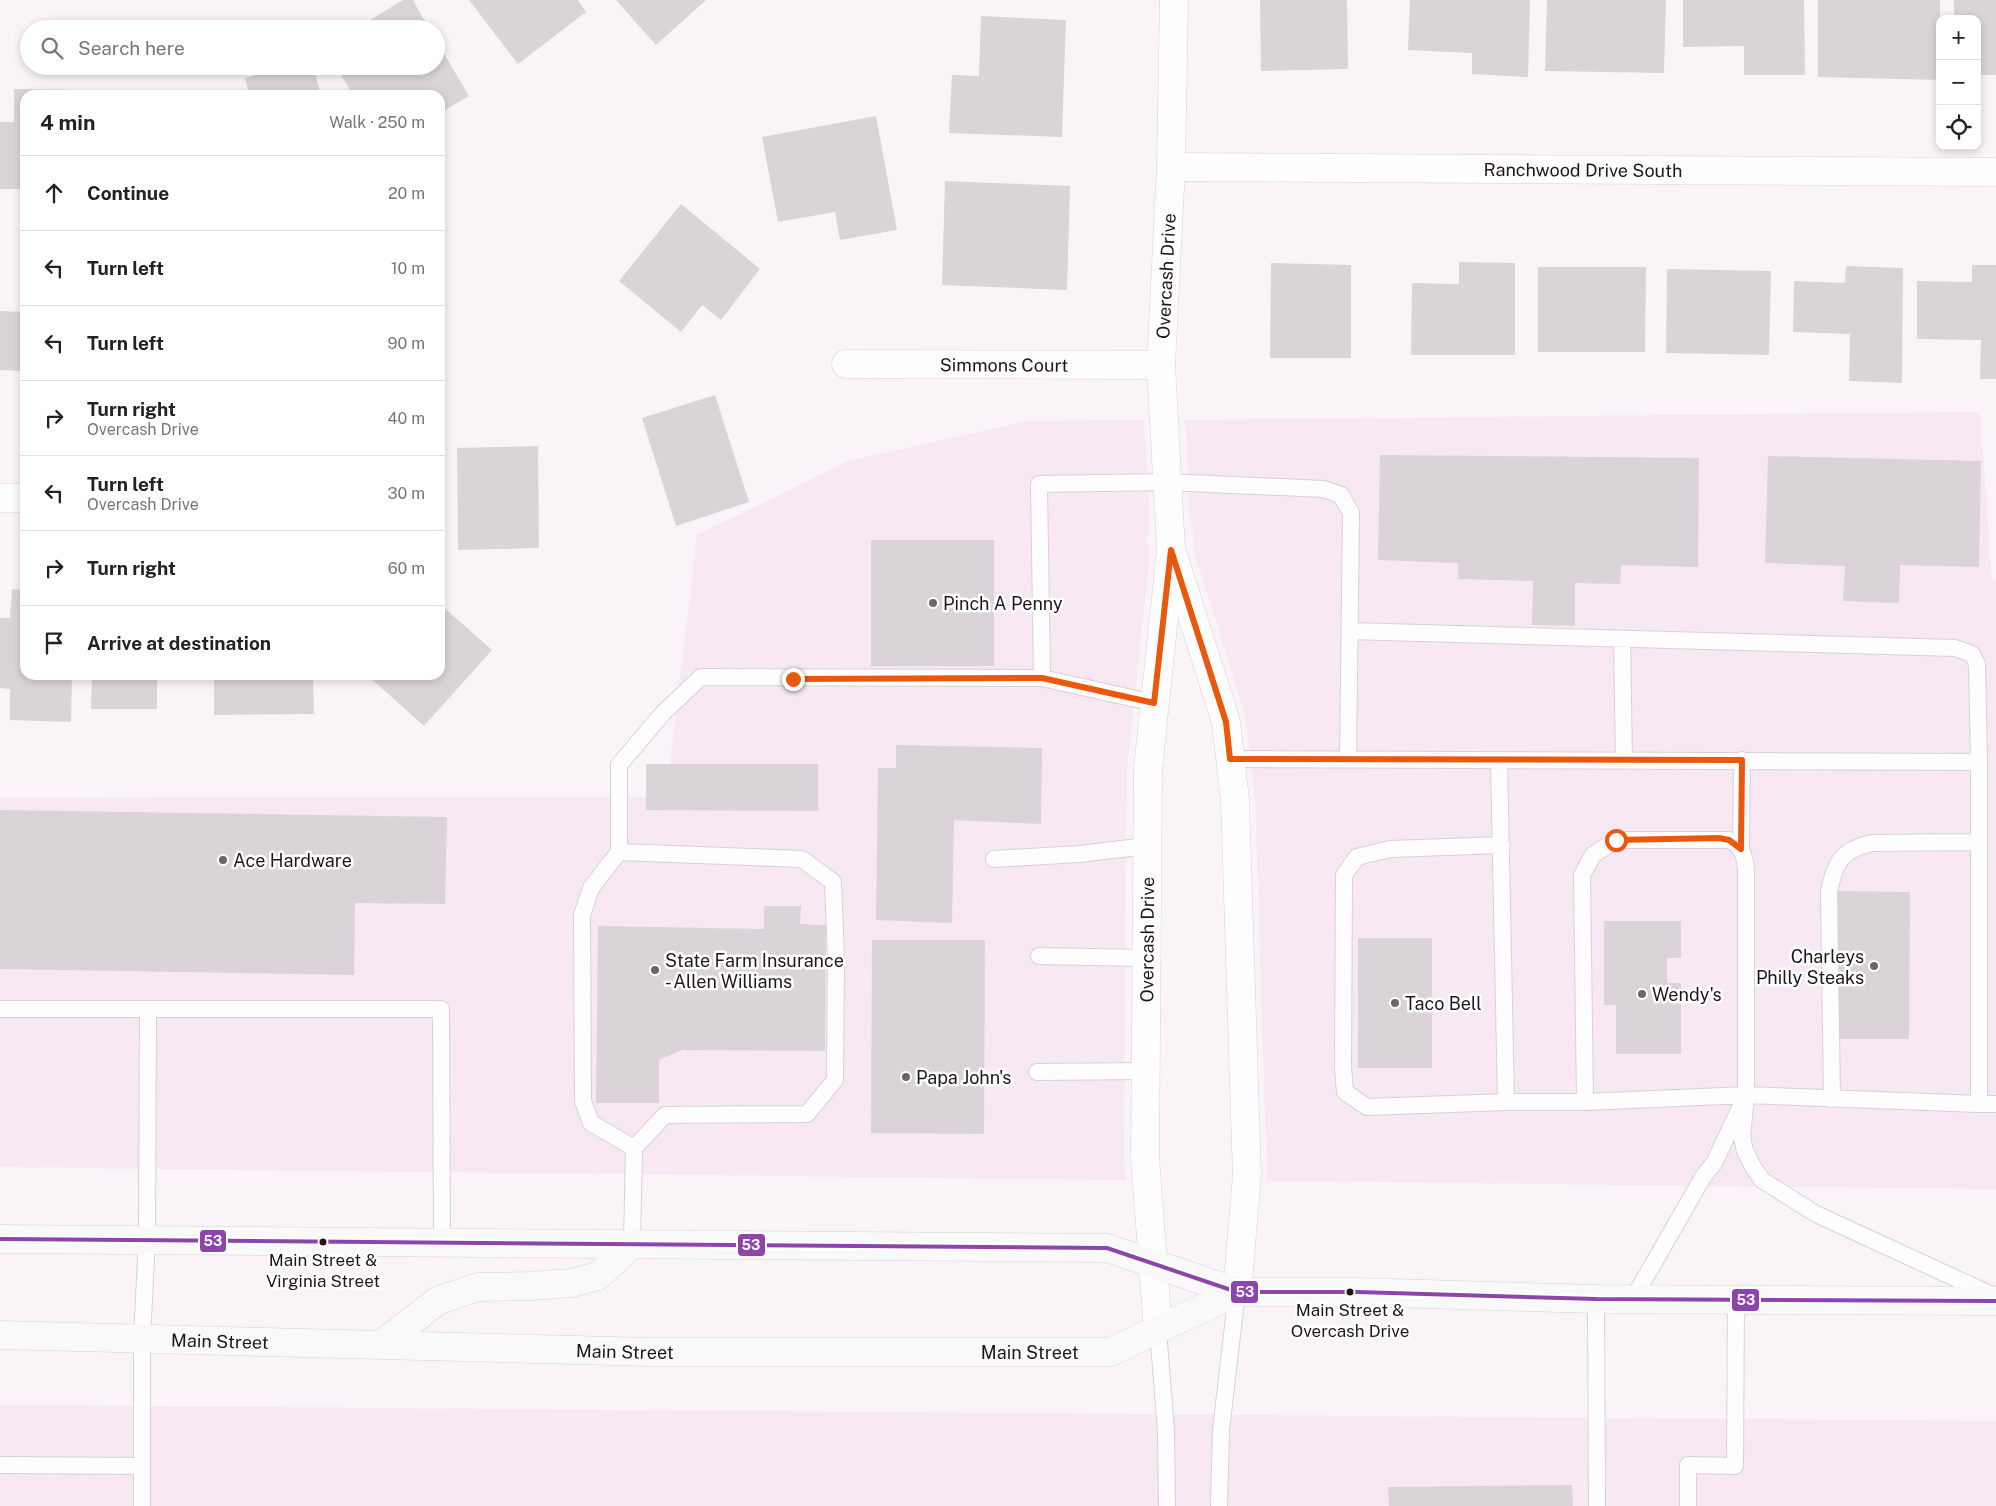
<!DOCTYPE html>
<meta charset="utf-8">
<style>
:root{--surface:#fff;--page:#f2f2f2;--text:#222;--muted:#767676;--line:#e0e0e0}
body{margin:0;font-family:"Public Sans",sans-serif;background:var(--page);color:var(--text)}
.controls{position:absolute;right:15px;top:15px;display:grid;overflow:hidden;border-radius:10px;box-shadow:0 2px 8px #0003}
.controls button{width:45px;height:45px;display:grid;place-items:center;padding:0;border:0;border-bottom:1px solid var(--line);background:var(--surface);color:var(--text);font:25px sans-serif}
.stop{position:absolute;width:15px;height:15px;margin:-11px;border:4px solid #ea580c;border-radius:50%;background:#fff}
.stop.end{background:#ea580c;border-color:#fff;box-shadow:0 1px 5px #0008}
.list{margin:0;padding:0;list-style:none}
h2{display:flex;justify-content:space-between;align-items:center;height:65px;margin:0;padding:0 20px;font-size:21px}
h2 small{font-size:16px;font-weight:400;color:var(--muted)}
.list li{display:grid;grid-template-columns:32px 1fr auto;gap:15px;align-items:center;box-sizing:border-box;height:75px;padding:0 20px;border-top:1px solid var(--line)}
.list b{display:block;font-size:19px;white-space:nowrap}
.list p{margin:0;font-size:16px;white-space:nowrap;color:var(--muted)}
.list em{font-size:16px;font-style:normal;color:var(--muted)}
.icon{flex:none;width:28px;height:28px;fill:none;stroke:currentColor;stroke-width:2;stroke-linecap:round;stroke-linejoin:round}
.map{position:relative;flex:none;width:1996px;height:1506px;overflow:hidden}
.search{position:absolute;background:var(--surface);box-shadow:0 2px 8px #0003;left:20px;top:20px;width:425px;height:55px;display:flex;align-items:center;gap:12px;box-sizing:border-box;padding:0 18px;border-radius:28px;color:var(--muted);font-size:19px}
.panel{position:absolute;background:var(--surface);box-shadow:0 2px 8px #0003;left:20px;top:90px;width:425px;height:590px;border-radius:15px}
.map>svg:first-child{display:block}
.built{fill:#f7e8f3}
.building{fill:#dad4d8}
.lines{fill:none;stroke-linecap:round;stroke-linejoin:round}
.lane-casing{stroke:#d7d2d6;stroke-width:18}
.street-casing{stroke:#d7d2d6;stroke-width:29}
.secondary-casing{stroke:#d7d2d6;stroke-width:29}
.lane{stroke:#fefdfe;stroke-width:16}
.street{stroke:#fefdfe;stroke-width:28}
.secondary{stroke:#f8f9f8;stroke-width:28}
.bus-1-casing{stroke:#fff;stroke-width:8}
.bus-1{stroke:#8e44ad;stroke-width:4}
.route{stroke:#ea580c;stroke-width:6}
.poi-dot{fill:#6b6569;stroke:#fff;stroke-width:2}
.bus-dot{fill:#1e181c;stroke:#fff;stroke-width:2}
.labels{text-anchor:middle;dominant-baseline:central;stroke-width:5;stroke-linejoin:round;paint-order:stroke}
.bus-label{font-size:17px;fill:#1e181c;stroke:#fff}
.street-label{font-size:18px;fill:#1e181c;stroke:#fff}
.poi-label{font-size:18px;fill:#1e181c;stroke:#fff;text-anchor:start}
.line-badge{stroke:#fff;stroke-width:2}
.badge-label{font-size:14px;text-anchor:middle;font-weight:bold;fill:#fff}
</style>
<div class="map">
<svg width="1996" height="1506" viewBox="0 0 1996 1506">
<rect width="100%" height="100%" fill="#faf4f9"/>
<path class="built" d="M 1980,412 L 1992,580 L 1996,581 L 1996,1189 L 1267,1181 L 1255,797 L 1245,715 L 1193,548 L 1194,531 L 1191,530 L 1185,420 Z
M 1144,420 L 1150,534 L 1145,537 L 1150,553 L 1127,769 L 1124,1158 L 1126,1180 L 0,1167 L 0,798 L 666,797 L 697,535 L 848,461 L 1028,421 Z
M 0,1405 L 1996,1421 L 1996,1506 L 0,1506 Z"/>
<path class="building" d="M 403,0 L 413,0 L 429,29 L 361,29 L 360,26 Z
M 469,0 L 578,0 L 586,12 L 518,64 Z
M 616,0 L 706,0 L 656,45 Z
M 1260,0 L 1347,0 L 1348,69 L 1261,71 Z
M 1410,0 L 1530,0 L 1528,77 L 1472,74 L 1472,53 L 1408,50 Z
M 1547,0 L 1666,0 L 1664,73 L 1545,71 Z
M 1683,0 L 1804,0 L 1805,75 L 1744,75 L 1744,46 L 1683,47 Z
M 1818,0 L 1940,0 L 1940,80 L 1818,77 Z
M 1954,0 L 1996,0 L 1996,75 L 1977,75 L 1977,19 L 1954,19 Z
M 981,16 L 1066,20 L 1062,137 L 949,133 L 952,75 L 979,76 Z
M 436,40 L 469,96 L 440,113 L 440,95 L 353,95 L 340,73 L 351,66 L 436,66 Z
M 290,66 L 313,66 L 321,95 L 249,95 L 245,78 Z
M 14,89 L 79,90 L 79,95 L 25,95 L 25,189 L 0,189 L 0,122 L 14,122 Z
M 159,90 L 159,95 L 93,95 L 93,93 Z
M 876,116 L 897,230 L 840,240 L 835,212 L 778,222 L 762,137 Z
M 945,181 L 1070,186 L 1067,290 L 942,285 Z
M 681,204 L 760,269 L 721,320 L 702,305 L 681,332 L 619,281 Z
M 1459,262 L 1515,263 L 1515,355 L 1411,355 L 1412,283 L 1459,284 Z
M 1271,263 L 1351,265 L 1351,358 L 1270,358 Z
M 1972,265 L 1996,265 L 1996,379 L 1980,379 L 1981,340 L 1917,339 L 1917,281 L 1972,282 Z
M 1846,266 L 1903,268 L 1902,383 L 1849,381 L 1850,334 L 1793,332 L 1794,281 L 1845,283 Z
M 1538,267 L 1646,267 L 1645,352 L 1538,352 Z
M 1667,269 L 1771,271 L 1769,355 L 1666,353 Z
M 0,311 L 25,312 L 25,407 L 21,407 L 22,371 L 0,370 Z
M 715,395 L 749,502 L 676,526 L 642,418 Z
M 538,446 L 539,548 L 458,550 L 457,448 Z
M 1380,455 L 1699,458 L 1698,567 L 1621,565 L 1620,584 L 1575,583 L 1575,626 L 1532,625 L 1533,581 L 1458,579 L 1458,563 L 1378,560 Z
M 1768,456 L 1981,461 L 1979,567 L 1900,565 L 1899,603 L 1843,601 L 1845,566 L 1765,563 Z
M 871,540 L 994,540 L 994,666 L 871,666 Z
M 12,589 L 25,590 L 25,675 L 72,675 L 71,722 L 10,720 L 10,689 L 0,688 L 0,618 L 10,618 Z
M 440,604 L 492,650 L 424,726 L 367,675 L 440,675 Z
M 92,675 L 190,675 L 190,678 L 157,677 L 157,709 L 91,709 Z
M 214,675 L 313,675 L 314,714 L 214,715 Z
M 896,745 L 1042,748 L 1041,824 L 954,820 L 952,923 L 876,920 L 878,768 L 896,768 Z
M 646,764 L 818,764 L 818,811 L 646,810 Z
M 0,810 L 447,817 L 445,904 L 355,903 L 354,975 L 0,969 Z
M 1838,891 L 1910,892 L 1909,1039 L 1837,1039 Z
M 764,906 L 801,906 L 800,924 L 826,925 L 825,1051 L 682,1050 L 659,1060 L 659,1103 L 596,1103 L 598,926 L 764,929 Z
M 1604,921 L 1681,921 L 1681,958 L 1667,958 L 1667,983 L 1681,983 L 1681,1054 L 1616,1054 L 1616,1005 L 1604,1005 Z
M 1358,938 L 1432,938 L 1432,1068 L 1358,1068 Z
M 872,940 L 985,940 L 984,1134 L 871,1133 Z
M 1572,1485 L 1573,1506 L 1389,1506 L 1388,1487 Z"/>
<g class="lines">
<g class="lane-casing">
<path id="lane" d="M 1350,631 L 1955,648 L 1972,654 L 1977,664 L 1979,762
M 1622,639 L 1624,761
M 1042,678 L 1039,484 L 1167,482 L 1324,489 L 1341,495 L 1351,513 L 1348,760
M 1230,759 L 1979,762 L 1979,1104 L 1746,1095 L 1585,1102 L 1506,1102 L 1499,760
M 1502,845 L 1390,849 L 1357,857 L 1344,875 L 1343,1068 L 1345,1092 L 1367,1107 L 1506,1102
M 1741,849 L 1742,760
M 619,852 L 591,888 L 582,915 L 583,1101 L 591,1123 L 634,1148
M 994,859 L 1079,854 L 1147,846
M 1039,956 L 1147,958
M 0,1009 L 148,1009 L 147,1239 L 142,1338 L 142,1506
M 148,1009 L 441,1009 L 442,1243
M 1037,1072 L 1146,1071
M 1832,1099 L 1829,892 C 1835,862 1841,850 1872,843 L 1979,842
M 1585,1102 L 1582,875 L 1593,855 L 1616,840 L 1729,840 C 1742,846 1745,856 1746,870 L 1746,1095 L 1742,1137 L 1745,1151 L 1752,1165 L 1762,1180 L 1816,1214 L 1994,1296
M 1979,1104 L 1996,1104
M 632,1244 L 634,1148 L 665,1115 L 807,1114 L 835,1080 L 836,956 L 833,882 L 802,859 L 619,852 L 619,765 L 663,713 L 701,677 L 1042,678 L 1154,703
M 1596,1299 L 1597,1506
M 1633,1299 L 1703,1177 L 1714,1163 L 1741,1106
M 1158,1330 L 1166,1431 L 1167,1506
M 0,1465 L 141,1466
M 1219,1506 L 1221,1430 L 1237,1292
M 1688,1506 L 1688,1465 L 1735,1466 L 1736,1299"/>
</g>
<g class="street-casing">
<g id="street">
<path id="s1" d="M 1171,167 L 1996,172"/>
<path id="s2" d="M 846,364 L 1161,365"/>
<path d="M 0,498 L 25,498"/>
<path d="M 1174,558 L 1226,722 L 1235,800 L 1247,1176 L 1237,1292"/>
<path id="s3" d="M 1158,1330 L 1145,1158 L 1148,769 L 1171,550 L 1161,365 L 1171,167 L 1174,0"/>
</g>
</g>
<g class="secondary-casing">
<g id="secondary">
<path d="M 0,1239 L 1107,1248 L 1237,1292 L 1357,1292 L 1596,1299 L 1996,1301"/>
<path id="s4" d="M 0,1335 L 651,1352 L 1110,1352 L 1237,1292"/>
<path d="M 382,1344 L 437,1301 L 478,1287 L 531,1286 L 572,1283 L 598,1276 L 632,1244"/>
</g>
</g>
<use href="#lane" class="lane"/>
<use href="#street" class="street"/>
<use href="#secondary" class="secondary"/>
<g class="bus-1-casing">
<path id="bus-1" d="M 0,1239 L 1107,1248 L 1237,1292 L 1357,1292 L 1596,1299 L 1996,1301"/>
</g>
<use href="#bus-1" class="bus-1"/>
</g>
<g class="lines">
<path class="route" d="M 793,679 L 1042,678 L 1154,703 L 1171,550 L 1226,722 L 1230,759 L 1742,760 L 1741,849 L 1729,840 L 1719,838 L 1616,840"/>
</g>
<g class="poi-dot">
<circle cx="933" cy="603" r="5"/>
<circle cx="223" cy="860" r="5"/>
<circle cx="1874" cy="966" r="5"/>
<circle cx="655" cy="970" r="5"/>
<circle cx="1642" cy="994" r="5"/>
<circle cx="1395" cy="1003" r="5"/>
<circle cx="906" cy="1077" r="5"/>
</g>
<g class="bus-dot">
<circle cx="323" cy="1242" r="4.5"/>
<circle cx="1350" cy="1292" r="4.5"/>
</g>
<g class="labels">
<g class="bus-label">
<text x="323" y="1260">Main Street &amp;<tspan x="323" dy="21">Virginia Street</tspan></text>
<text x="1350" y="1310">Main Street &amp;<tspan x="1350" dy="21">Overcash Drive</tspan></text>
</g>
<g class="street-label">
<text stroke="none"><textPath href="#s1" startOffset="412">Ranchwood Drive South</textPath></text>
<text stroke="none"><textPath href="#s3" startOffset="1056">Overcash Drive</textPath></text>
<text stroke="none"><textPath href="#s2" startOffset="158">Simmons Court</textPath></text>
<text stroke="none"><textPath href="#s3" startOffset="391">Overcash Drive</textPath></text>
<text stroke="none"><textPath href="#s4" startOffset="220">Main Street</textPath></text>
<text stroke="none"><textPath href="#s4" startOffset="625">Main Street</textPath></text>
<text stroke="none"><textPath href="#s4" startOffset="1030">Main Street</textPath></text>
</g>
<g class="poi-label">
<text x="943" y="603">Pinch A Penny</text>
<text x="233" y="860">Ace Hardware</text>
<text x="1864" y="956" text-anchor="end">Charleys<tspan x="1864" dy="21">Philly Steaks</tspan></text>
<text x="665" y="960">State Farm Insurance<tspan x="665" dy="21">- Allen Williams</tspan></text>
<text x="1652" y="994">Wendy's</text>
<text x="1405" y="1003">Taco Bell</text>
<text x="916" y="1077">Papa John's</text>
</g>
</g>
<g class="line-badge">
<rect x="199" y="1229" width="28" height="24" rx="5" fill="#8e44ad"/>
<rect x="737" y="1233" width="29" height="24" rx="5" fill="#8e44ad"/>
<rect x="1230" y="1280" width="29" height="24" rx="5" fill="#8e44ad"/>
<rect x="1731" y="1288" width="29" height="24" rx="5" fill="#8e44ad"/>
</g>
<g class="badge-label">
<text x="213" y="1246">53</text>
<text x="751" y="1250">53</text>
<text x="1245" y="1297">53</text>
<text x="1746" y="1305">53</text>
</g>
</svg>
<div class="controls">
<button>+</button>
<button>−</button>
<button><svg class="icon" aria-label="locate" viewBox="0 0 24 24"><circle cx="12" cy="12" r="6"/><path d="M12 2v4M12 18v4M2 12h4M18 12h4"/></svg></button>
</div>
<div class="stop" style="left:1616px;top:840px"></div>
<div class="stop end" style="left:793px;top:679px"></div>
<div class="search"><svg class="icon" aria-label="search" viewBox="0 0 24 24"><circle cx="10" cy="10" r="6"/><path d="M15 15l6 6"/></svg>Search here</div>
<section class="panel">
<h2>4 min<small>Walk · 250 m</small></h2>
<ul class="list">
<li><svg class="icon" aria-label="ahead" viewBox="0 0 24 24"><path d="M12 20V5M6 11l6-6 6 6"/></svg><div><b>Continue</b></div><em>20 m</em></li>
<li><svg class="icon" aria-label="left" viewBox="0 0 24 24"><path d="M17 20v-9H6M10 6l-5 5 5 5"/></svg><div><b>Turn left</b></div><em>10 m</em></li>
<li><svg class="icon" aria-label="left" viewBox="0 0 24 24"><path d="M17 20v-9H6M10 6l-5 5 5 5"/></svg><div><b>Turn left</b></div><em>90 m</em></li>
<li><svg class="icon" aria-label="right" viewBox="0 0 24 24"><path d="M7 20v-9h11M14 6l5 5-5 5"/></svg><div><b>Turn right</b><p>Overcash Drive</p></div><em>40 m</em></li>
<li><svg class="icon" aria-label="left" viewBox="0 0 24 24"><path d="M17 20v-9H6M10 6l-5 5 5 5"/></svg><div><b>Turn left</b><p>Overcash Drive</p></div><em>30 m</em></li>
<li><svg class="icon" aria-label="right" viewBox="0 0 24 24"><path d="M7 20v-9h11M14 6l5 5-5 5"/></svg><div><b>Turn right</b></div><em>60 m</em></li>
<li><svg class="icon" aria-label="arrive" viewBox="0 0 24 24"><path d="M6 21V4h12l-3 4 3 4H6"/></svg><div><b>Arrive at destination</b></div></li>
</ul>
</section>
</div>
